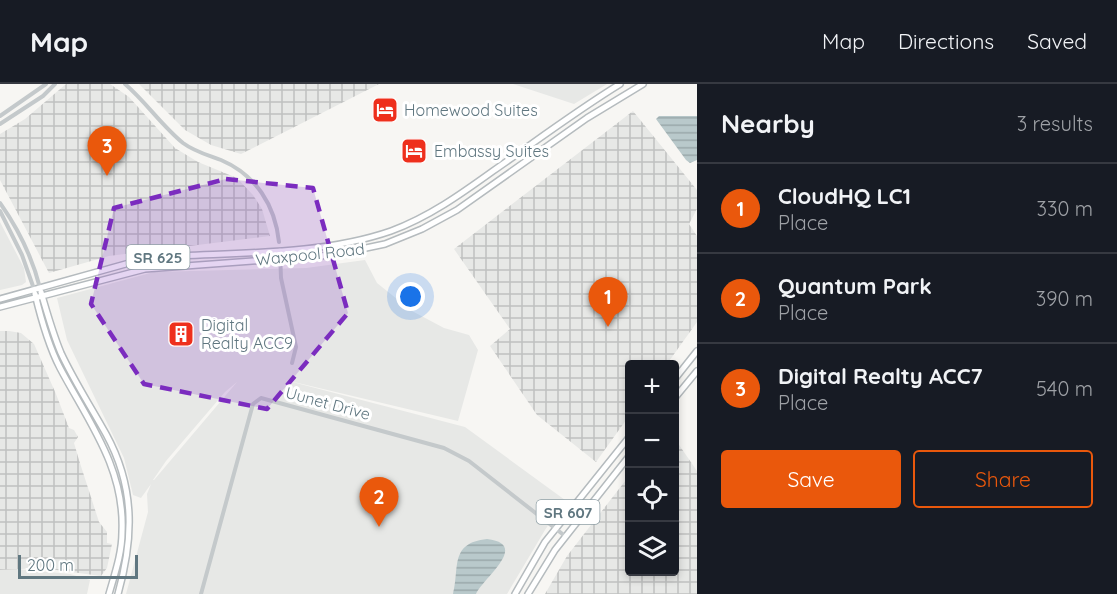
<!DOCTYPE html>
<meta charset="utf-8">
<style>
:root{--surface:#171b24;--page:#242831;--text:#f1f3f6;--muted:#9ea1a6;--line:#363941;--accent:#ea580c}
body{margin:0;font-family:Quicksand,sans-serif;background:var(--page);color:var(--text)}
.controls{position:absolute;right:18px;bottom:18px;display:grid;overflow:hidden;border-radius:6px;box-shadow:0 3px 9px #0003}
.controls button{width:54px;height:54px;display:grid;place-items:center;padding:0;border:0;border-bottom:2px solid var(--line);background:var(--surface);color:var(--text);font:30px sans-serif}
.scale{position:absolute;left:18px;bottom:15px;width:120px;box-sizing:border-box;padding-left:6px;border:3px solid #607780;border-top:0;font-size:16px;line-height:21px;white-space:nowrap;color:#607780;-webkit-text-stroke:4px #fff;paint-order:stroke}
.you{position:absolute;left:411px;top:213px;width:21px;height:21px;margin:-15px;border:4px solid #fff;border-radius:50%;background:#1a73e8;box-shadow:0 0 0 9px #1a73e833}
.badge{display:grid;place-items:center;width:39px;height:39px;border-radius:50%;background:var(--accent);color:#fff;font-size:20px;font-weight:700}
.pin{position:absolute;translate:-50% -50px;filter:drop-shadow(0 2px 3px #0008)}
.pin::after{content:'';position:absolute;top:32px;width:21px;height:18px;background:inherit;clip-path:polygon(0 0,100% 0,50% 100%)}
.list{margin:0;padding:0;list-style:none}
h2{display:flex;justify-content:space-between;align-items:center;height:78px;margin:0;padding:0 24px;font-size:26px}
h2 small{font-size:20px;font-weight:400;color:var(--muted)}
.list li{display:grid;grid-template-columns:39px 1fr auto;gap:18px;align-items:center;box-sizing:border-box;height:90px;padding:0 24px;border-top:2px solid var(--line)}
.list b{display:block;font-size:22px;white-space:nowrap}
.list p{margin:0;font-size:20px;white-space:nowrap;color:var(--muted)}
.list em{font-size:20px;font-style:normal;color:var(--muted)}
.actions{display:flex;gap:12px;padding:18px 24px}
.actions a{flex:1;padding:14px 0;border:2px solid var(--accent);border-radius:6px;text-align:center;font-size:21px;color:var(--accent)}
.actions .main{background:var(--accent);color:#fff}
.icon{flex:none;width:33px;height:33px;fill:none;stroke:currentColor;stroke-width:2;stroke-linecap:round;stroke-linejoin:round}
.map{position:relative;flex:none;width:697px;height:510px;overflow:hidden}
header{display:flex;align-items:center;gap:36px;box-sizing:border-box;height:84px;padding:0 30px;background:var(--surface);border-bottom:2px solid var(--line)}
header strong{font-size:28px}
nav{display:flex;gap:33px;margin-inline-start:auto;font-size:21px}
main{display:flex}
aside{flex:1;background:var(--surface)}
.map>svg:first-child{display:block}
.built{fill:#e7e8e6;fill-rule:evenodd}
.industrial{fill:url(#industrial-grid)}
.water{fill:url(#water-rules)}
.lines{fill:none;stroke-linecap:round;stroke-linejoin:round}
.major-casing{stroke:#b5bbbe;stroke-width:8}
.minor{stroke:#c4c9cb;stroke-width:4}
.major{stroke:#fff;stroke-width:5}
.marked{fill:#7b2cbf;fill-opacity:0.2;stroke:#7b2cbf;stroke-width:4.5;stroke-dasharray:12 8;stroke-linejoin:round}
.labels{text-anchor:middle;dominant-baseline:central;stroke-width:6;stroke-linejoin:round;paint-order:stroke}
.shield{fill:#fff;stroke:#90a0a6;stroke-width:1.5}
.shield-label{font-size:15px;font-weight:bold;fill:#607780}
.poi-label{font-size:16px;fill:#607780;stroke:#fff;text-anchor:start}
.street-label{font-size:16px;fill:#607780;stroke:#fff}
</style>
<header>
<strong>Map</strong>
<nav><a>Map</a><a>Directions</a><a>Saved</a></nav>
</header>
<main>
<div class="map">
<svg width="697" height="510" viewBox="0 0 697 510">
<defs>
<pattern id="industrial-grid" width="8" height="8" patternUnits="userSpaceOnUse" patternTransform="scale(1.5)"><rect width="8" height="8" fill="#e7e8e6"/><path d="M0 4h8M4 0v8" fill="none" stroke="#bfc1c0"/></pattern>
<pattern id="water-rules" width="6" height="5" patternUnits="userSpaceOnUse" patternTransform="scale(1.5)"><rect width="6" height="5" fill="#b9c9cb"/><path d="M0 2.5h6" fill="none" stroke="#9aa8aa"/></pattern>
</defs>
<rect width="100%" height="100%" fill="#f7f6f3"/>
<path class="built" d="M 513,0 L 607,0 L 574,20 Z
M 0,138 L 24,184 L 26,198 L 22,201 L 0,206 Z
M 365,176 L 377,199 L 412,227 L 444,244 L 469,251 L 478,266 L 458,337 L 281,295 L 465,343 L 565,416 L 545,446 L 507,510 L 126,510 L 148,428 L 147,410 L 151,400 L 141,414 L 133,411 L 124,374 L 67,256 L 57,214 L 154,188 L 306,184 ZM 237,298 L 154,396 L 153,396 L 166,377 L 225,308 Z
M 16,485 L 70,490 L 90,496 L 87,510 L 0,510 L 0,486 Z"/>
<path class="industrial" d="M 66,0 L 110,0 L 129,13 L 175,64 L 198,78 L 237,94 L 253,111 L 262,125 L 270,152 L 109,172 L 49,189 L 0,96 L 0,50 L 25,35 Z
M 139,0 L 379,0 L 241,70 L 211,61 L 185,46 Z
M 633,27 L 697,106 L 697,125 L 689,140 L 697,152 L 697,238 L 667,280 L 630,280 L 629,332 L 596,378 L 537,331 L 490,262 L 510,245 L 454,165 Z
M 0,247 L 9,247 L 21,249 L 34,260 L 56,310 L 69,344 L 74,346 L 78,353 L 74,359 L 79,376 L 99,438 L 107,448 L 107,459 L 112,460 L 107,484 L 101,492 L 42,484 L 0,486 Z
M 675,355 L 697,387 L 697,510 L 545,510 L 567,472 L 629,392 L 630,488 L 674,488 Z"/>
<path class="water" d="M 659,32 L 697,32 L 697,76 L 690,79 L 686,76 L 656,35 Z
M 487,455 C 531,460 482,495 476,510 L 453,510 C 460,484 449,459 487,455 Z"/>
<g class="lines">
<g class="major-casing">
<path id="major" d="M 41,208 C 47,229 53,250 61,269 C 74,297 91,323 106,350 C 135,403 134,453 118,510
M 35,210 C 41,235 48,261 60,284 C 88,337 125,384 122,448 C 122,469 115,489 109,510
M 0,215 L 140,176 L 157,173 C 233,168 319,172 391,147 C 429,133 461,110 493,87 C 535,58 576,27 620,0
M 0,223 L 145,185 L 333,171 L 385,160 L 422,145 L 457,126 L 587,34 L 643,0
M 674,296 L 697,267
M 674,315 L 697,287
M 515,510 L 545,458 L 630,352
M 528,510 L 555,466 L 630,371"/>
</g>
<path class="minor" d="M 125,0 C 146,18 162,42 183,59 C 195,68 208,71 221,76 C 256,91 275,121 279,158
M 0,32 L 46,0
M 0,40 L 43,12 L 55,0
M 0,119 C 19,146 32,172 40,204
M 0,127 L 22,171 L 34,205
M 280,166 L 281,194 L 296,263 L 292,279
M 201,510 L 253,320 L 261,314 L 444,364 L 469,377 L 565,452"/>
<use href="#major" class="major"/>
</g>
<path class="marked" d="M 226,95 L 313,104 L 348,229 L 267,325 L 144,300 L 91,220 L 114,124 Z"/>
<defs>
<g id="hotel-square" transform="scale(1.35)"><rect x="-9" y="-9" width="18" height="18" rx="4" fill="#ee2f1c" stroke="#fff"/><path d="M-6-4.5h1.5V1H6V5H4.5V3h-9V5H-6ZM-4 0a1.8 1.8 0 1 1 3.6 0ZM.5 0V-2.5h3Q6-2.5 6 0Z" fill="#fff"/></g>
<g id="building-square" transform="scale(1.35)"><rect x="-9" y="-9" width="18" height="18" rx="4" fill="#ee2f1c" stroke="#fff"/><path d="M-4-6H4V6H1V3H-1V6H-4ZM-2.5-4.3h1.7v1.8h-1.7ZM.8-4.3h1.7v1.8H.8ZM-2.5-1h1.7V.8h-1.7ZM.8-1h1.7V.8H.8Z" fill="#fff"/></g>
</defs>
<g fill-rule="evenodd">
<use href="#hotel-square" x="385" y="26"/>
<use href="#hotel-square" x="414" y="67"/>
<use href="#building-square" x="181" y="250"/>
</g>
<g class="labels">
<g class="shield">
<rect x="126.5" y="161" width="63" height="24" rx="4.5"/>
<rect x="536.5" y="416" width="63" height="24" rx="4.5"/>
</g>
<g class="shield-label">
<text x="158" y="173">SR 625</text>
<text x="568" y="428">SR 607</text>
</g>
<g class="poi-label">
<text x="404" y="26">Homewood Suites</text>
<text x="434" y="67">Embassy Suites</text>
<text x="201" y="241">Digital<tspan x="201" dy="18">Realty ACC9</tspan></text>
</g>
<g class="street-label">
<text transform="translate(310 170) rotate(-6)">Waxpool Road</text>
<text transform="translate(328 319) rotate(15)">Uunet Drive</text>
</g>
</g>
</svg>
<div class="controls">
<button>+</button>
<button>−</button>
<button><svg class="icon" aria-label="locate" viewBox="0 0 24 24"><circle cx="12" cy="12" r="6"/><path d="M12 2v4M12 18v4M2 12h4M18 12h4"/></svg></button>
<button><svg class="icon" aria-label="layers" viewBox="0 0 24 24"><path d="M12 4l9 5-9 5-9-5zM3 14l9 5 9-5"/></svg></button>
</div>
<div class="scale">200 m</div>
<div class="you"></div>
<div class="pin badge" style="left:608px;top:243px">1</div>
<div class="pin badge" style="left:379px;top:443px">2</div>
<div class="pin badge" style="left:107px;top:92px">3</div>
</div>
<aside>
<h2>Nearby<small>3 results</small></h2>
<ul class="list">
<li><span class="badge">1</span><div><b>CloudHQ LC1</b><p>Place</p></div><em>330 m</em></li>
<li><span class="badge">2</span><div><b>Quantum Park</b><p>Place</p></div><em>390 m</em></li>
<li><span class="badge">3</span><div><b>Digital Realty ACC7</b><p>Place</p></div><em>540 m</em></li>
</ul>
<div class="actions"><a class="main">Save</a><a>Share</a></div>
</aside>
</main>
